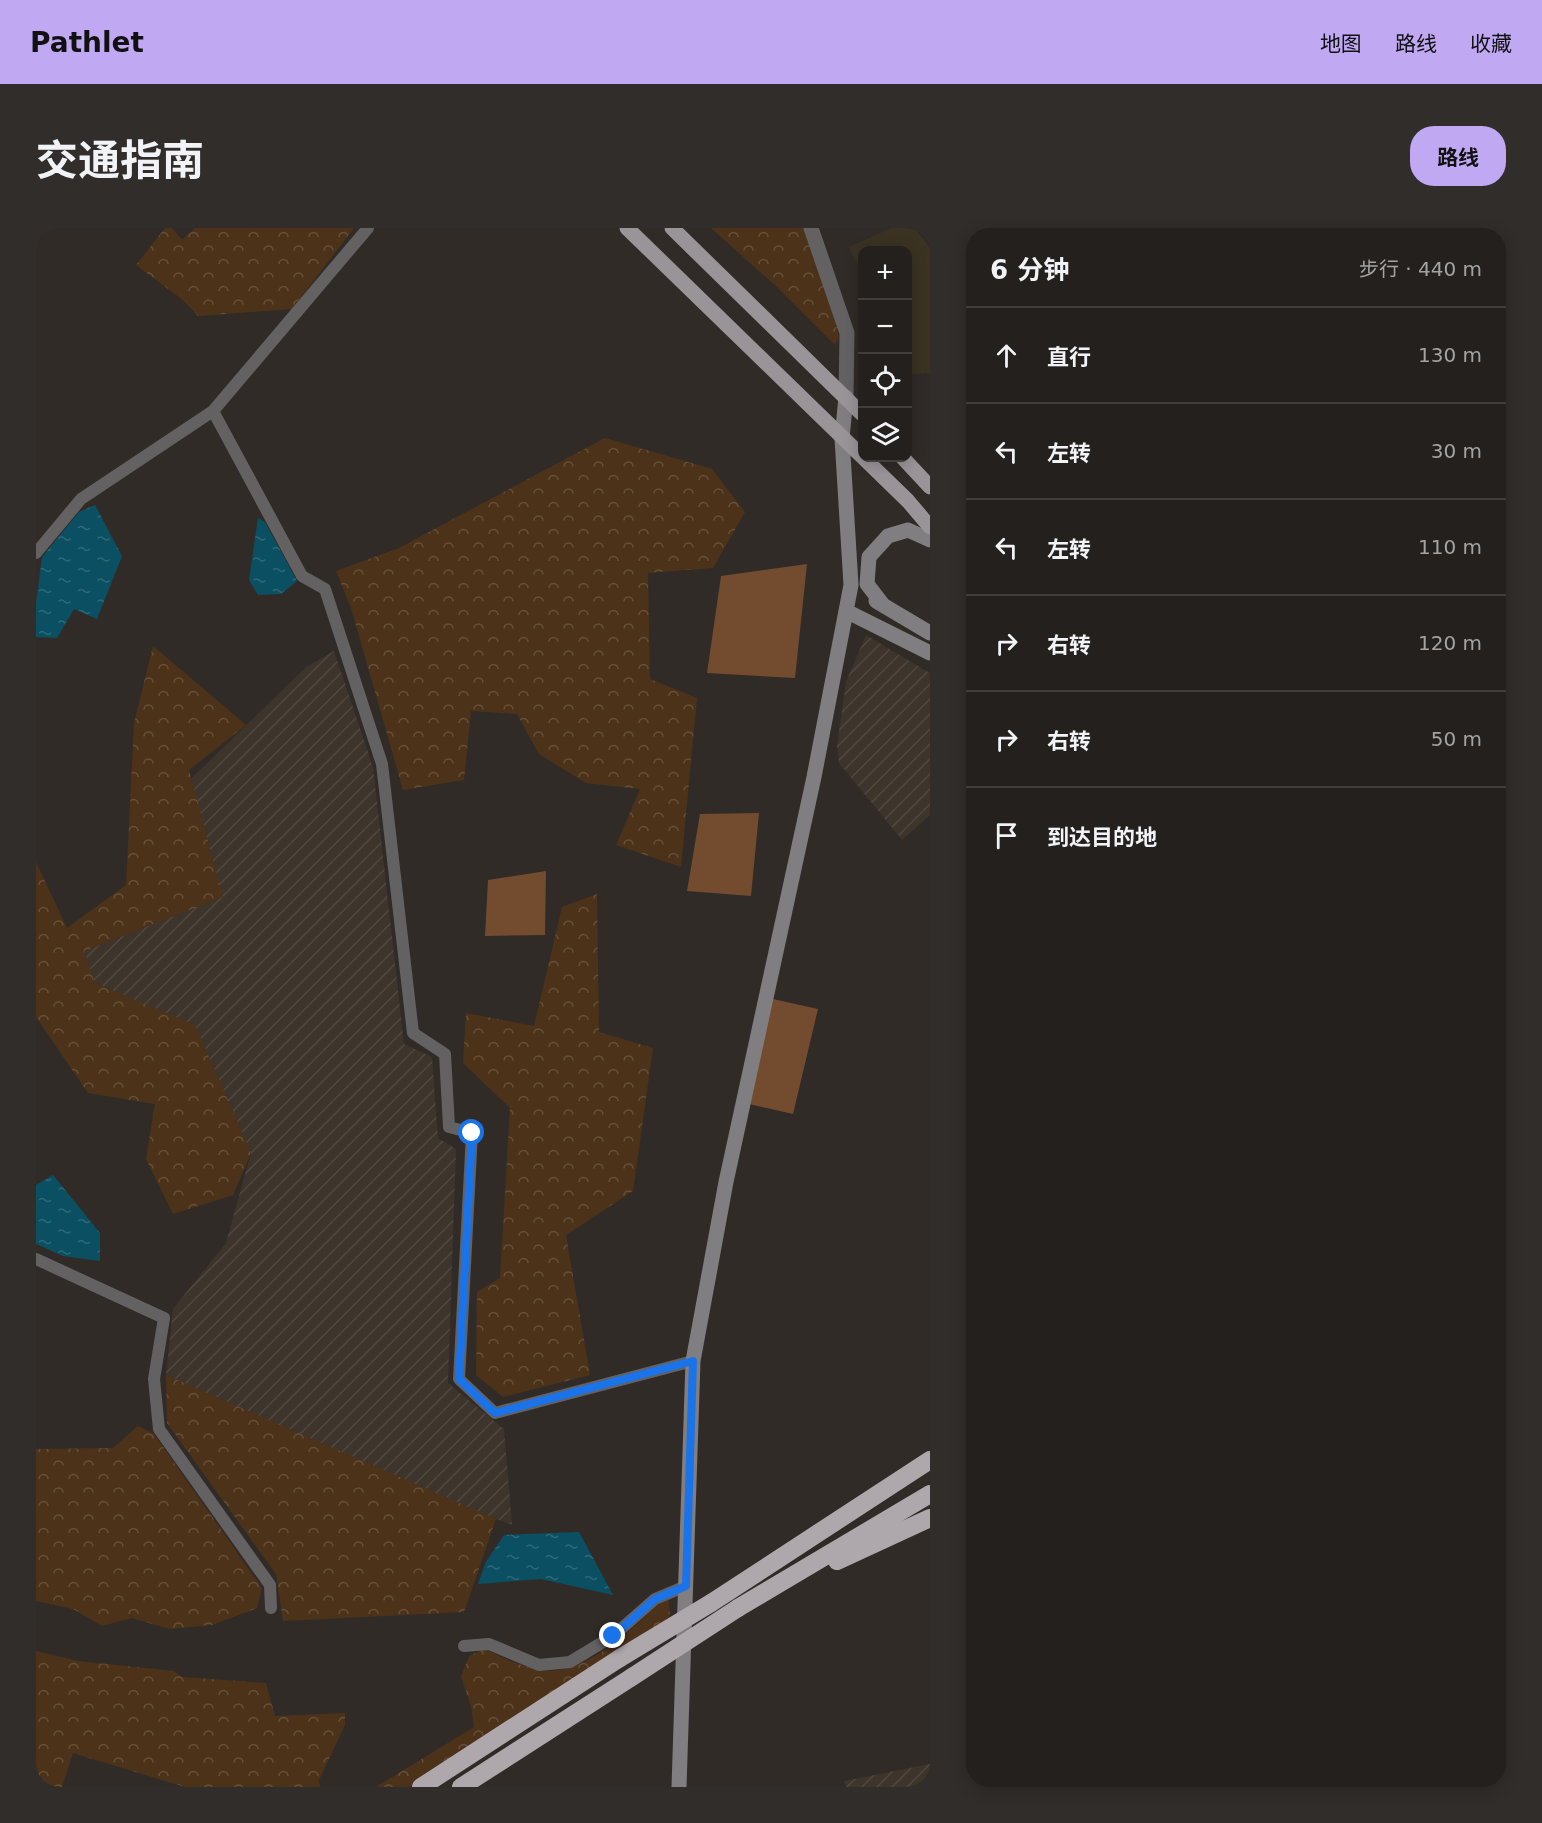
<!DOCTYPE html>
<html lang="zh">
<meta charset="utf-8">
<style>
:root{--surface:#24201d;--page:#302d2a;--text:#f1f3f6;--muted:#a3a3a4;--line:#413e3b;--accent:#c1a8f3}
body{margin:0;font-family:"DejaVu Sans","Noto Sans SC",sans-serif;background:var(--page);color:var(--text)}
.controls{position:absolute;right:18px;top:18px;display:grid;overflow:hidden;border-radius:12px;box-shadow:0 3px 15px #0003}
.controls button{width:54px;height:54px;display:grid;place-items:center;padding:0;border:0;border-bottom:2px solid var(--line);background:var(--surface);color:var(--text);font:30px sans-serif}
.stop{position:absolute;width:18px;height:18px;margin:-14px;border:4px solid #1a73e8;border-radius:50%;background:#fff}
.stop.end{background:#1a73e8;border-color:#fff;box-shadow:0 2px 6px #0008}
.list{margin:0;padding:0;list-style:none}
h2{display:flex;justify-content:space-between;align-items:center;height:78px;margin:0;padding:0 24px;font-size:26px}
h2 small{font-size:20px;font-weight:400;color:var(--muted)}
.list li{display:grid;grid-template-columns:39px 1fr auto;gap:18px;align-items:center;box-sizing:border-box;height:96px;padding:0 24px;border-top:2px solid var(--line)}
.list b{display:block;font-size:22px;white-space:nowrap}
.list em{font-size:20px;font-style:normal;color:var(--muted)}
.icon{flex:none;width:33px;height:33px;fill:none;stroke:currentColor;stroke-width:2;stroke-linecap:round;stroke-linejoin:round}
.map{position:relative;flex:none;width:894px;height:1559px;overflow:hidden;border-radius:24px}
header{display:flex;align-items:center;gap:36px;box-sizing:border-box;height:84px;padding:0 30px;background:var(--accent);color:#111}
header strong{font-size:28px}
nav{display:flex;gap:33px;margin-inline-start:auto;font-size:21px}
.intro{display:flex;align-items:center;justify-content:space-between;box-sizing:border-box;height:144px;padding:0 36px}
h1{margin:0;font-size:42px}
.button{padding:15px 27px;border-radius:24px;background:var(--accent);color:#111;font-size:21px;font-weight:700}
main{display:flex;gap:36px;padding:0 36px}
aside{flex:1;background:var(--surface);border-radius:24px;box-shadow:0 3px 15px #0003}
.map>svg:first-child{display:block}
.commercial{fill:#3a3322}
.industrial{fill:url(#industrial-furrows)}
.forest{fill:url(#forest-crowns)}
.water{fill:url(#water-ripples)}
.building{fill:#734b2e}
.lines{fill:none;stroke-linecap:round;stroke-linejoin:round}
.minor{stroke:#636162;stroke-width:12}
.tertiary{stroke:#636162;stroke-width:15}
.secondary{stroke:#817e81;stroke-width:15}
.primary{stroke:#999498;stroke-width:15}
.motorway{stroke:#aea8ad;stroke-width:18}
.motorway-bridge{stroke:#aea8ad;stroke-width:18}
.route{stroke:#1a73e8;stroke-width:8}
</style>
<header>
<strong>Pathlet</strong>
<nav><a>地图</a><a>路线</a><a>收藏</a></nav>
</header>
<div class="intro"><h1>交通指南</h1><a class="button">路线</a></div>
<main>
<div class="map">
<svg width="894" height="1559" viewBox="0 0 894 1559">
<defs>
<pattern id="industrial-furrows" width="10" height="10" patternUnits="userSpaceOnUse" patternTransform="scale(1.5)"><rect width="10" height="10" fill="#3d342c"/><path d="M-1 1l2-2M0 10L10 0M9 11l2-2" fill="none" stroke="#504840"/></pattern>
<pattern id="forest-crowns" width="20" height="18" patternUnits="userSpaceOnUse" patternTransform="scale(1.5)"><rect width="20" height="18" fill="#4c3219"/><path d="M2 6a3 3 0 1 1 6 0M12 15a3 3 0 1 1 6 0" fill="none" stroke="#66503a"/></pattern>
<pattern id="water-ripples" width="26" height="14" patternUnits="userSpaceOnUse" patternTransform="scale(1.5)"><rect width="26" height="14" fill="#0a5062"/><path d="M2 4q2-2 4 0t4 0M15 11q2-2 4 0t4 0" fill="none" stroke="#2e6978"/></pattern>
</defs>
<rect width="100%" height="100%" fill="#302b27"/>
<path class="commercial" d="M 855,0 L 879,0 L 894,20 L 894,145 L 876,146 L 872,137 L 872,22 L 826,22 L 826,46 L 813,19 Z"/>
<path class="industrial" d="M 830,407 L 894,445 L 894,587 L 866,612 L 803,535 L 801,518 L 810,454 Z
M 298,423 L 337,539 L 368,816 L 396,829 L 402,910 L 420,921 L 412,1155 L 468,1201 L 476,1297 L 404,1270 L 130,1147 L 137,1081 L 190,1015 L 215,925 L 159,798 L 59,755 L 48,723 L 186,669 L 155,551 L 270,439 Z
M 894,1536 L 894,1559 L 810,1559 L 808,1553 Z"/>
<path class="forest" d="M 129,0 L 136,0 L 146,12 L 159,0 L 318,0 L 256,81 L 162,88 L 147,72 L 100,37 Z
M 675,0 L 769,0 L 800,97 L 803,109 L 799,117 L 741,59 Z
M 569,210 L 676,241 L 709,284 L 677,340 L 612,345 L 614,451 L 661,470 L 645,639 L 580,617 L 604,561 L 550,555 L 503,526 L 481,486 L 435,483 L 428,552 L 367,562 L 315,380 L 300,343 L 363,320 Z
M 117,418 L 210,497 L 153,542 L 187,669 L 48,723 L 59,755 L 159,797 L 215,925 L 197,967 L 137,986 L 110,931 L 119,876 L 52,865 L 0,789 L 0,634 L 31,700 L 90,657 L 98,495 Z
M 561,666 L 563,804 L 617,820 L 597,963 L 530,1007 L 554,1147 L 467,1169 L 440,1147 L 441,1064 L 464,1050 L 474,880 L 427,835 L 430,785 L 498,798 L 526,679 Z
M 130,1147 L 460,1291 L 428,1384 L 247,1393 L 240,1346 L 131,1195 Z
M 102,1198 L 118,1206 L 226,1360 L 221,1380 L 176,1397 L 134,1401 L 96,1390 L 66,1398 L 37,1381 L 0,1373 L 0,1221 L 77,1220 Z
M 632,1367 L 634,1389 L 373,1559 L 340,1559 L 438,1499 L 435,1478 L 425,1449 L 433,1428 L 448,1421 C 464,1428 482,1437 499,1441 C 548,1453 600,1397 632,1367 Z
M 0,1423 L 42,1433 L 138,1443 L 146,1449 L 230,1455 L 239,1488 L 309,1485 L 309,1497 L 283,1552 L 284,1559 L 149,1559 L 37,1525 L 26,1559 L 0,1559 Z"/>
<path class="water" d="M 59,277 L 86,328 L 61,391 L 38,381 L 21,410 L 0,409 L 0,375 L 6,329 L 43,284 Z
M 222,290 L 229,294 L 261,353 L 245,366 L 222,367 L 213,352 Z
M 17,947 L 64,1005 L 64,1033 L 27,1028 L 0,1016 L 0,957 Z
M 543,1304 L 577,1367 L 505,1351 L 442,1356 L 450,1334 L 468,1307 Z"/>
<path class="building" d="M 771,336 L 759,450 L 671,445 L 685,348 Z
M 723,585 L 715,668 L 651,663 L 664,586 Z
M 510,643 L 509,707 L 449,708 L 452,652 Z
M 737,771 L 782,781 L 757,886 L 713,876 Z"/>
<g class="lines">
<path class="minor" d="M 177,183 L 266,348 L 289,361 L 346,536 L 377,805 L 409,826 L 413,899 L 436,905 L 423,1151 L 459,1185 L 657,1133
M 0,325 L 45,271 L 177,183 L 332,0
M 0,1031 L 128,1090 L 118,1151 L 123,1201 L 234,1357 L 235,1380
M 428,1418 L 453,1416 L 503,1437 L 534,1434 L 577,1408 L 619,1371 L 650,1358"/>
<path class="tertiary" d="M 775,0 L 811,105 L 810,169"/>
<path class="secondary" d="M 840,373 L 894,405
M 848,378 L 831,356 L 833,329 L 852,308 L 872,302 L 894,312
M 810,383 L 894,425
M 643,1559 L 657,1133 L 690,954 L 778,549 L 815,357 L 806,210 L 810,169"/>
<path class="primary" d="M 591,0 L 872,273 L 894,299
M 636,0 L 826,186
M 867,230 L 894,259"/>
<path class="motorway" d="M 801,1333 L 894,1290
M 675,1375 L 894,1232
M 702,1380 L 894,1266
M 385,1559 L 584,1430
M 425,1559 L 596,1449"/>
<path class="motorway-bridge" d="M 584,1430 L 675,1375
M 596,1449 L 702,1380"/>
</g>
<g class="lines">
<path class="route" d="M 436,905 L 423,1151 L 459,1185 L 657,1133 L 650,1358 L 619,1371 L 577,1408"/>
</g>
</svg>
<div class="controls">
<button>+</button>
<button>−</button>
<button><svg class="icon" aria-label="locate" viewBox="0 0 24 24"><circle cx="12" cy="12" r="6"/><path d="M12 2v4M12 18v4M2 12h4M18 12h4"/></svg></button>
<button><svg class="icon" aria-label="layers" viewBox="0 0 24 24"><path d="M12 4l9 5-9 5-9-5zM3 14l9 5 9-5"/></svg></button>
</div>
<div class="stop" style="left:436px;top:905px"></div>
<div class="stop end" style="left:577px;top:1408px"></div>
</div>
<aside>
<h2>6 分钟<small>步行 · 440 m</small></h2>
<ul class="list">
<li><svg class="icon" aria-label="ahead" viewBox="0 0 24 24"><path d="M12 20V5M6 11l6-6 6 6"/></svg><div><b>直行</b></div><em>130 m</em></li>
<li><svg class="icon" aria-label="left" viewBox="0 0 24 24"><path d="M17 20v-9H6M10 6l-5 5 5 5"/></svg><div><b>左转</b></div><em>30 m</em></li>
<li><svg class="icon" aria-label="left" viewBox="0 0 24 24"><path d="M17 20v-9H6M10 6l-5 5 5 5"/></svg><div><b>左转</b></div><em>110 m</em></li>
<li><svg class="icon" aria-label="right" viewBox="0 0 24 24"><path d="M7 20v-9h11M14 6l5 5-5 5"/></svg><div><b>右转</b></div><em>120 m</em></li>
<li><svg class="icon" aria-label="right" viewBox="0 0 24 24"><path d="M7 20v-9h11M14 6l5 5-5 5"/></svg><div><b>右转</b></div><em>50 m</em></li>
<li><svg class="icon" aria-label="arrive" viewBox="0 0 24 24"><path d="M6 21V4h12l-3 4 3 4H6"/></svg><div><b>到达目的地</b></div></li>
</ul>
</aside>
</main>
